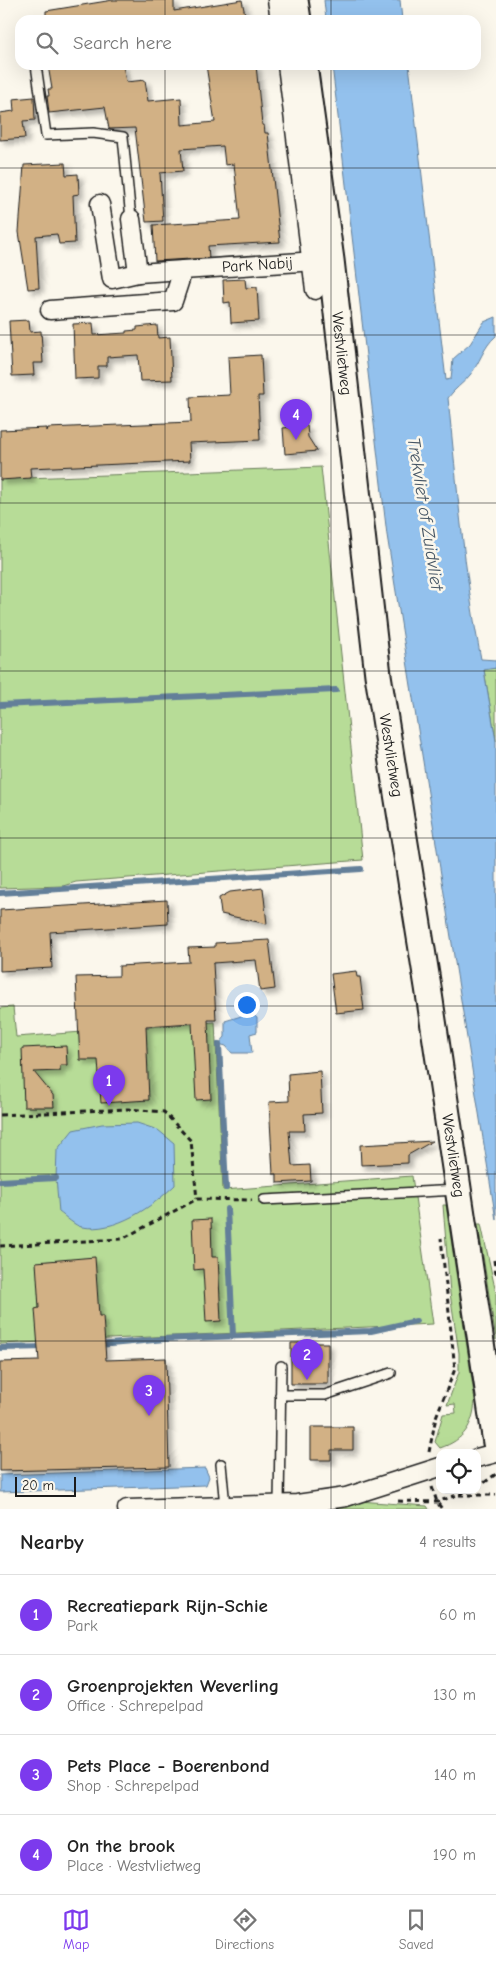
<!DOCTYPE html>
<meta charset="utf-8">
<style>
:root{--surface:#fff;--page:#f6f6f6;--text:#222;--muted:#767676;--line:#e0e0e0;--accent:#7c3aed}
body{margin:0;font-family:"Comic Neue",sans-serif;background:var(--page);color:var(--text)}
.controls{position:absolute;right:15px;bottom:15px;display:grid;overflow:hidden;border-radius:10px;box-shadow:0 5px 20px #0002}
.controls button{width:45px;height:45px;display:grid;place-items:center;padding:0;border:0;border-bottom:1px solid var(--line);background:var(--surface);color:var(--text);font:25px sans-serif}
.scale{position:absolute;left:15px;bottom:12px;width:61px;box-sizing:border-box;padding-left:5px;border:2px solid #1c1c1c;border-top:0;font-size:14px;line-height:18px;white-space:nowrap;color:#1c1c1c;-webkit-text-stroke:4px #fbf7ec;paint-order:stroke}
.you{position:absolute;left:246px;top:1004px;width:18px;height:18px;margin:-12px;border:4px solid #fff;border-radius:50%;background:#1a73e8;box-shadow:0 0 0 8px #1a73e833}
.badge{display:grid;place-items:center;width:32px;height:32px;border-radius:50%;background:var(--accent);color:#fff;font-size:16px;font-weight:700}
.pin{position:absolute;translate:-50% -41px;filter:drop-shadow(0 1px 2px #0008)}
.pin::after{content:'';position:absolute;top:26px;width:18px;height:15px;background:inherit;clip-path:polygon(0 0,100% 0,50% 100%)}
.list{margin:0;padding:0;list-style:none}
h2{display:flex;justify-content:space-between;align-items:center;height:65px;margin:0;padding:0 20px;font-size:21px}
h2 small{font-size:16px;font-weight:400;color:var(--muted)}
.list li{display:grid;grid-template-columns:32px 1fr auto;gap:15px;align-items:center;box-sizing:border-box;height:80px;padding:0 20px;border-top:1px solid var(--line)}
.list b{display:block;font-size:19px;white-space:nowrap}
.list p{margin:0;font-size:16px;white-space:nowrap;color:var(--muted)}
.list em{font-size:16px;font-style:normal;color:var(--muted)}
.icon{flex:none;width:28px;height:28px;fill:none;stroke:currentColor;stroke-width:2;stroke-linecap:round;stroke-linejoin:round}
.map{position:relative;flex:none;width:496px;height:1509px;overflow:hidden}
.search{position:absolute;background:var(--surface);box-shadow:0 5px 20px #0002;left:15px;right:15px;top:15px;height:55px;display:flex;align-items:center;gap:12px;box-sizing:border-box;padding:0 18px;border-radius:15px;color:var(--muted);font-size:19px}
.sheet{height:385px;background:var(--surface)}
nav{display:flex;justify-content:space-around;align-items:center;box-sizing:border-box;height:70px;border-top:1px solid var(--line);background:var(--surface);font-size:14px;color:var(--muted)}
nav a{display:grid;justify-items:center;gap:2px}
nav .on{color:var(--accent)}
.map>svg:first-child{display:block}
.green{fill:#b7dc97;stroke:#6a7c5a}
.water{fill:#93c1ed;stroke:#637f99}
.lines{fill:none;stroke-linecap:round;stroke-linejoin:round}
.stream{stroke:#637f99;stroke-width:6}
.building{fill:#d2b185;stroke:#1c1c1c;filter:url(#shadow)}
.lane-casing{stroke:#1c1c1c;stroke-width:12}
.street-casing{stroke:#1c1c1c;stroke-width:21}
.secondary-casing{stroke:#1c1c1c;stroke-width:29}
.path{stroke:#1c1c1c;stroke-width:3;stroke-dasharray:5 4;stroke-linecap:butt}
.lane{stroke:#fbf7ec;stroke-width:9}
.street{stroke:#fbf7ec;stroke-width:18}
.secondary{stroke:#fbf7ec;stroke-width:25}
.grid{fill:none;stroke:#1c1c1c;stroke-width:1;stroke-opacity:0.55}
.labels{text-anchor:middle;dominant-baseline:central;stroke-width:5;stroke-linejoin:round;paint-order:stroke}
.street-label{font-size:16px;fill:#1c1c1c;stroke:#fbf7ec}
.water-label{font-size:18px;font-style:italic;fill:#465665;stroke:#fbf7ec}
</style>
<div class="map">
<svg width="496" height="1509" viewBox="0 0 496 1509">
<defs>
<filter id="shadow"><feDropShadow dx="4.5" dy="4.5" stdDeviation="2.5" flood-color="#0004"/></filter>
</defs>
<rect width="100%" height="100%" fill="#fbf7ec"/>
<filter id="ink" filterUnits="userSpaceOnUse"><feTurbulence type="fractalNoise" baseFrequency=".02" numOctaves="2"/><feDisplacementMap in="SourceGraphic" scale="10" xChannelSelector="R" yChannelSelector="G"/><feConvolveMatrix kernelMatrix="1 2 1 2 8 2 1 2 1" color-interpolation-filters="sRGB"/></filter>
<g filter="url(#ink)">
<path class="green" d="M 321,467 L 363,860 L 76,882 L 63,886 L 0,888 L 0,479 Z
M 489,668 L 496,668 L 496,741 L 484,670 Z
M 13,1007 L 16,1037 L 215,1022 L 223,1190 L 412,1176 L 433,1324 L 0,1344 L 0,1008 Z
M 443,1205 L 446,1205 L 475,1401 C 473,1426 464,1440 440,1448 L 435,1442 L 443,1414 L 456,1413 L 455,1404 L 447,1405 L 459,1372 L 459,1353 L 450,1293 Z
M 478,1224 L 481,1224 L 496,1293 L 496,1340 Z
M 359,1501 L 427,1506 L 429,1509 L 320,1509 Z"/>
<path class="water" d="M 324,0 L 400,0 L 402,20 L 326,20 Z
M 332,65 L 409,65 L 446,380 L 451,379 L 453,359 L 470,344 L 484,322 L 496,317 L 496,336 C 483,347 480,363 470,375 C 463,384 454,389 448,398 C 457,485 464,574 481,659 L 496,660 L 496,668 L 484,670 L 496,741 L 496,1220 L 387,535 Z
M 251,1013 L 257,1018 L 257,1032 L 250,1034 L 252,1053 L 232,1053 L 226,1046 L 219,1044 L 225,1037 L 225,1021 Z
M 137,1123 L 158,1130 L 174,1143 L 175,1185 C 152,1207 115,1233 82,1227 C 75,1226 66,1217 59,1212 L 56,1178 L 57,1150 L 73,1130 L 102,1124 Z
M 205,1468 L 209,1477 L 206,1485 L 0,1492 L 0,1475 Z"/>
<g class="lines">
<path class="stream" d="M 0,705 L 336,690
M 0,893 L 361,869
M 219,1044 L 226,1188
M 0,1181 L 56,1178
M 227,1209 L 233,1336
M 99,1345 L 165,1339 L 371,1331 L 416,1321
M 0,1348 L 46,1347"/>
</g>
<path class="building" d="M 113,0 L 174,0 L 174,11 L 242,0 L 246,20 L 46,20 L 46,11 Z
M 48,65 L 123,65 L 126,82 L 145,80 L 148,101 L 181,98 L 182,125 L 215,122 L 206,65 L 256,65 L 262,125 L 264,125 L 265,133 L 268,133 L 280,242 L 208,246 L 209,258 L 155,261 L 153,225 L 240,220 L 234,164 L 225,165 L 223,146 L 181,149 L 183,171 L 160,173 L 163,221 L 146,222 L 135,128 L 109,129 L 105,107 L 49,113 L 47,96 L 49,96 L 48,89 L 52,89 Z
M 34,97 L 35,120 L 23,121 L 25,138 L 0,140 L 0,113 L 14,111 L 13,99 Z
M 65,163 L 66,175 L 78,174 L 79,194 L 73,195 L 75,243 L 59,244 L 57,234 L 36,236 L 39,288 L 28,289 L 19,232 L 24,165 Z
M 245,279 L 246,288 L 257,287 L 259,321 L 231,323 L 230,302 L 224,303 L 223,280 Z
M 29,320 L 30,332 L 41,331 L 43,363 L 33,363 L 34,375 L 12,376 L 9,321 Z
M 93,323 L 94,335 L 126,333 L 126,331 L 137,330 L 137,327 L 157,325 L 158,338 L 170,337 L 172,380 L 140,381 L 138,355 L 107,357 L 107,366 L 98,366 L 98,378 L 75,379 L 73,324 Z
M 261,355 L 263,396 L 258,396 L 260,440 L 189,443 L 190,461 L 30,468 L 31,478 L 0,480 L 0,430 L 47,428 L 47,431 L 48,428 L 191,422 L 190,397 L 230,395 L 228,357 Z
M 307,425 L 308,437 L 317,451 L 285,454 L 283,428 Z
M 263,888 L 267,924 L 221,914 L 219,898 L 230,892 Z
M 167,900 L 168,924 L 50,932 L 52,968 L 0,971 L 0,910 Z
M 269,940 L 275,989 L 260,991 L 256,960 L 213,963 L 216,1020 L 208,1020 L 211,1099 L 196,1100 L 192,1023 L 146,1026 L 149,1100 L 101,1103 L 98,1060 L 80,1060 L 76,977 L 119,976 L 119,966 L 189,962 L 188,948 L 215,947 L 215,943 Z
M 356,971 L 357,977 L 360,977 L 364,1010 L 336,1013 L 331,974 Z
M 66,1046 L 67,1065 L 60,1065 L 60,1071 L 34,1072 L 53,1095 L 54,1107 L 24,1107 L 22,1048 Z
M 320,1071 L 322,1113 L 304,1114 L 305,1131 L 289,1131 L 292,1166 L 310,1165 L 311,1181 L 277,1183 L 277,1174 L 273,1174 L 269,1102 L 289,1101 L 288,1074 Z
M 433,1141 L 408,1155 L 408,1163 L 361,1165 L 360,1145 Z
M 211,1219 L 212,1257 L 218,1257 L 221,1321 L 206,1322 L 203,1269 L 194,1270 L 192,1220 Z
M 95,1257 L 99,1316 L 103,1316 L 106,1360 L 166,1358 L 169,1467 L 0,1471 L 0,1362 L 39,1361 L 35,1309 L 39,1308 L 36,1262 Z
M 291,1343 L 328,1343 L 328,1384 L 291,1384 Z
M 311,1427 L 353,1427 L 353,1450 L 331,1450 L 331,1460 L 311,1460 Z"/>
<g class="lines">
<g class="lane-casing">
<path id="lane" d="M 36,65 L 46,135 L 93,133 L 123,137 L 131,219
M 264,1200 L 458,1190
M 280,1395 L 325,1395 L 391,1373
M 221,1464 L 225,1506
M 279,1504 L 281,1366"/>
</g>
<g class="street-casing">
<g id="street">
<path d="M 277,0 L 280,20"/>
<path d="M 287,65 L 315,290"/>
<path d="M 100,204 L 112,279 L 138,273"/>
<path id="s1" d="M 131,219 L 138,273 L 331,260"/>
<path d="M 50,310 L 173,301 L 183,270"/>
<path d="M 477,1458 L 496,1453"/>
<path d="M 127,1509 L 297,1504 L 346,1497 L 440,1467"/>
</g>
</g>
<g class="secondary-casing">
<g id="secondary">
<path d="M 295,0 L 298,20"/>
<path id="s2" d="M 304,65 L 331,260 L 378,675 L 428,987 L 496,1443"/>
</g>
</g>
<path class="path" d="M 0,1115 L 128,1109 L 164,1112 L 191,1141 L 197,1199
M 0,1246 L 122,1239 L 197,1199 L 252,1200
M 494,1260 L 496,1275
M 429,1452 L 436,1417 L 455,1369 L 441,1238
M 432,1487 L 437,1502 L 442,1509
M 477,1488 L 496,1474
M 459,1495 L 496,1495
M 398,1501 L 437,1502 L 471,1490"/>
<use href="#lane" class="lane"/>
<use href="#street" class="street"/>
<use href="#secondary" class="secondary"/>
</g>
</g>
<path class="grid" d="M 165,0 L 165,20M 331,0 L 331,20M 165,65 L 165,1509M 331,65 L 331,1509M 0,168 L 496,168M 0,335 L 496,335M 0,503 L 496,503M 0,671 L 496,671M 0,838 L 496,838M 0,1006 L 496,1006M 0,1174 L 496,1174M 0,1341 L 496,1341"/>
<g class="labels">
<g class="street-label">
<text stroke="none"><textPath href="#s1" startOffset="174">Park Nabij</textPath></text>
<text stroke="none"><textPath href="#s2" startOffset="291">Westvlietweg</textPath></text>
<text stroke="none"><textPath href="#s2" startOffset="696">Westvlietweg</textPath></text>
<text stroke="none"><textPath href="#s2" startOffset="1101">Westvlietweg</textPath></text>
</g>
<g class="water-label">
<text transform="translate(425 514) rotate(81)">Trekvliet of Zuidvliet</text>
</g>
</g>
</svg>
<div class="controls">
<button><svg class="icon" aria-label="locate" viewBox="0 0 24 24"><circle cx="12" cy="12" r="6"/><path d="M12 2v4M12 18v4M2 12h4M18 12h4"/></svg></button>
</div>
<div class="scale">20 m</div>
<div class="you"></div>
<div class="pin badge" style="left:109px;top:1106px">1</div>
<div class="pin badge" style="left:307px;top:1380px">2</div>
<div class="pin badge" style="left:149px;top:1416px">3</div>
<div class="pin badge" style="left:296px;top:440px">4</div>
<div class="search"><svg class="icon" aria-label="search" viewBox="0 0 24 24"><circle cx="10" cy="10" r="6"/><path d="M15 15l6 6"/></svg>Search here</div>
</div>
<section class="sheet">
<h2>Nearby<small>4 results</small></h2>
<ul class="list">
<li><span class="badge">1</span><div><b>Recreatiepark Rijn-Schie</b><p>Park</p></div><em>60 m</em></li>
<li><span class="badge">2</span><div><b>Groenprojekten Weverling</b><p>Office · Schrepelpad</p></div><em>130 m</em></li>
<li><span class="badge">3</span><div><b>Pets Place - Boerenbond</b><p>Shop · Schrepelpad</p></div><em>140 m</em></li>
<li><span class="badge">4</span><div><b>On the brook</b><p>Place · Westvlietweg</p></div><em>190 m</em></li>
</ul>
</section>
<nav>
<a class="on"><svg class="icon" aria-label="map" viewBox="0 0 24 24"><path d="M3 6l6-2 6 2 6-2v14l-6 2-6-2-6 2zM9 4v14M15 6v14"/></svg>Map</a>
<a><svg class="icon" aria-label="directions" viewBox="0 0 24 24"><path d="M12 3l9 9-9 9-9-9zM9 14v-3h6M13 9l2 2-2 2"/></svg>Directions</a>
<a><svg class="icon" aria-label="saved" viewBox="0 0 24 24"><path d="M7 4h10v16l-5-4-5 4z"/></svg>Saved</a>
</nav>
